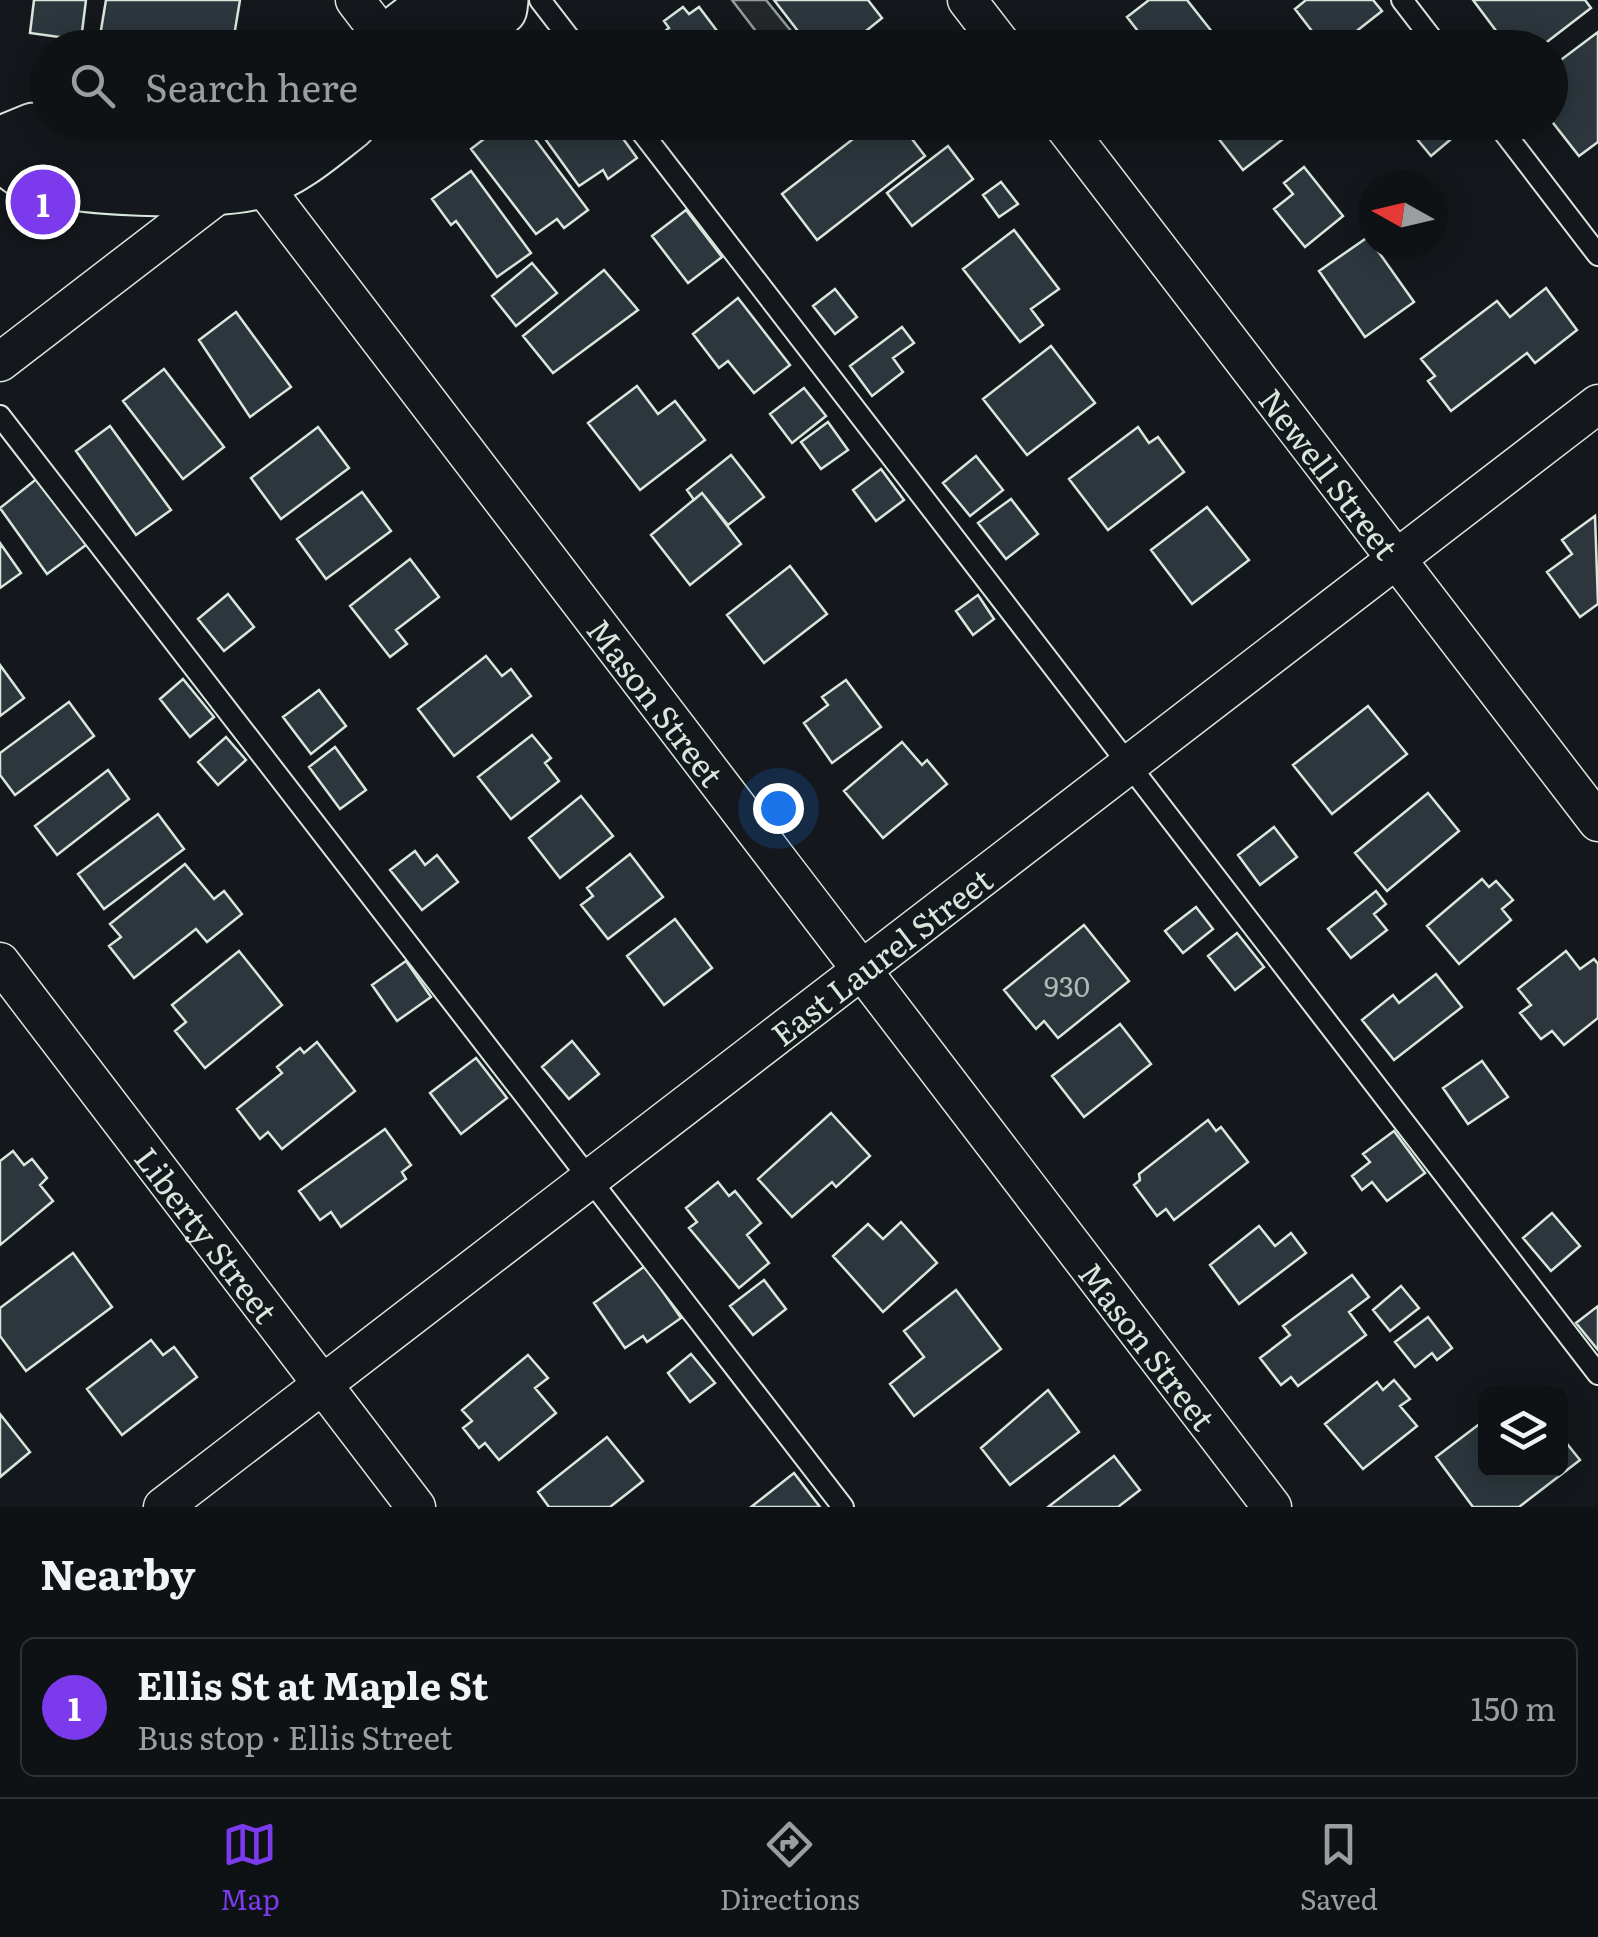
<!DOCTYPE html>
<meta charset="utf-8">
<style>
:root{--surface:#0f1215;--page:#181b1e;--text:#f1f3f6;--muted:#9b9ea0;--line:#2f3234;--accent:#7c3aed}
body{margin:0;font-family:Literata,serif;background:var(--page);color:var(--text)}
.controls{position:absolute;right:30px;bottom:30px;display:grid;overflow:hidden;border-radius:15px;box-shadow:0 5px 25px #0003}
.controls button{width:90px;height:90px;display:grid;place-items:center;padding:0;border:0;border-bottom:2px solid var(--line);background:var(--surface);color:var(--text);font:50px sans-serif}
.compass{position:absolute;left:1358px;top:170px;width:90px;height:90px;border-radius:50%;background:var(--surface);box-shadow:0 5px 25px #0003;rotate:278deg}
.you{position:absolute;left:778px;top:808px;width:35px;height:35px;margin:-25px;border:8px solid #fff;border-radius:50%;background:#1a73e8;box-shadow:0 0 0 15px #1a73e833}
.badge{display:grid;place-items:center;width:65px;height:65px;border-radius:50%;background:var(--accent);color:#fff;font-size:32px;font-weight:700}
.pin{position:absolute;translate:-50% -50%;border:5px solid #fff;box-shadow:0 2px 10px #0006}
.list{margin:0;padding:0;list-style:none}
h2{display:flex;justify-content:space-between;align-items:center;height:130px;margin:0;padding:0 40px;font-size:42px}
h2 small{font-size:32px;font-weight:400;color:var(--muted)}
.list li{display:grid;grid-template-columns:65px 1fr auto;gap:30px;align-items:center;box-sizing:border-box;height:140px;margin:0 20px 20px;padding:0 20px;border:2px solid var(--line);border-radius:15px}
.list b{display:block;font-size:38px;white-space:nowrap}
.list p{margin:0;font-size:32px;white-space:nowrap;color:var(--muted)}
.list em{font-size:32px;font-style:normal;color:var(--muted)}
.icon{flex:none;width:55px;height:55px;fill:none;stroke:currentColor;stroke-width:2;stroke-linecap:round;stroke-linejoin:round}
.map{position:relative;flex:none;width:1598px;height:1507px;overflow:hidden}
.search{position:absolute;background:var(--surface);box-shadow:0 5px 25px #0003;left:30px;right:30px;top:30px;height:110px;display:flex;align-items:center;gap:25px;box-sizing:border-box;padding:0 35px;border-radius:55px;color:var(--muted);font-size:38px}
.sheet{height:290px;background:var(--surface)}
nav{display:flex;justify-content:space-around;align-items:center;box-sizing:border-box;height:140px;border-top:2px solid var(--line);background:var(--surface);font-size:28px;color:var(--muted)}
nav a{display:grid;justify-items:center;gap:5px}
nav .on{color:var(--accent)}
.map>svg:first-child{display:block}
.parking{fill:#24282b;stroke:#939e99;stroke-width:2.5}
.building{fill:#2c363c;stroke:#d8e6dc;stroke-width:2.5}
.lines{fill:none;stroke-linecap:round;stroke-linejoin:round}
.lane-casing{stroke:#d8e6dc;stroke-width:24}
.street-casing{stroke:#d8e6dc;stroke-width:41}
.secondary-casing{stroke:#d8e6dc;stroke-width:59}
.lane{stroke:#14181c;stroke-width:20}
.street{stroke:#14181c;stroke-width:38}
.secondary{stroke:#14181c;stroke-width:55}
.labels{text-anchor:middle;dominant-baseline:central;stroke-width:8;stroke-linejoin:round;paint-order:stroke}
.number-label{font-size:28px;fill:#adbab4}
.street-label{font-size:32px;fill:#d8e6dc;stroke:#14181c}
</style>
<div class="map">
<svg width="1598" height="1507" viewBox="0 0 1598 1507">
<rect width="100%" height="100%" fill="#14181c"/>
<path class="parking" d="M 732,0 L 766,0 L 804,47 L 768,47 Z"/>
<path class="building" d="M 34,0 L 86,0 L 81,40 L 30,33 Z
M 106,0 L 240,0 L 232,48 L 98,48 Z
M 774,0 L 868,0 L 882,18 L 845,48 L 811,48 Z
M 1149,0 L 1187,0 L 1213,33 L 1195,48 L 1151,48 L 1127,17 Z
M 1306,0 L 1373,0 L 1382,11 L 1335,48 L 1325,48 L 1295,9 Z
M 1473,0 L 1585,0 L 1591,8 L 1539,48 L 1509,48 Z
M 683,7 L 689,14 L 699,7 L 730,48 L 643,48 L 669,28 L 664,21 Z
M 1598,32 L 1598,142 L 1579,156 L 1550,119 L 1550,68 Z
M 533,122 L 611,122 L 637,158 L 608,179 L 603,170 L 579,186 Z
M 875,122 L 899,122 L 925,156 L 817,240 L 782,194 Z
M 1211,122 L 1305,122 L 1243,170 L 1208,125 Z
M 1413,122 L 1457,122 L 1463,129 L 1431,156 L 1407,127 Z
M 523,123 L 588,210 L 564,228 L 557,219 L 536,234 L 471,149 L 502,125 L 509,134 Z
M 948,146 L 973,179 L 912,226 L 887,193 Z
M 1304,167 L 1343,216 L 1305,247 L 1274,209 L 1293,194 L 1284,183 Z
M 471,171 L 531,253 L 497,277 L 456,221 L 451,225 L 432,199 Z
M 1001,182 L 1018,204 L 999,217 L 983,195 Z
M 686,210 L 722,257 L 688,283 L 652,236 Z
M 1014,230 L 1059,289 L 1031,309 L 1043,325 L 1020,342 L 963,269 Z
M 1368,237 L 1414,302 L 1365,337 L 1319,271 Z
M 532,263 L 557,293 L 516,326 L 492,296 Z
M 604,270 L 638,310 L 553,373 L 523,336 Z
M 1546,288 L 1577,330 L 1535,363 L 1527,353 L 1451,411 L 1428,381 L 1435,376 L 1421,359 L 1497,301 L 1510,317 Z
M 835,289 L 857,317 L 835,334 L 813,306 Z
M 738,298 L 790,365 L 754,393 L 728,361 L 719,368 L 693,334 Z
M 236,312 L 291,387 L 250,417 L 199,340 Z
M 902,327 L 914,343 L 893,358 L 903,372 L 872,396 L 850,366 Z
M 1051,346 L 1095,403 L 1027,455 L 983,399 Z
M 164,369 L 224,447 L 183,479 L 123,401 Z
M 637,386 L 658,414 L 675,401 L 705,440 L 640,490 L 588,423 Z
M 804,388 L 826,416 L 792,443 L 770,414 Z
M 828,422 L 848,450 L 821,469 L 801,442 Z
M 110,426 L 171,510 L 136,535 L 76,451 Z
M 318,427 L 349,468 L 281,519 L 251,478 Z
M 1138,427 L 1149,443 L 1158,437 L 1184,472 L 1108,530 L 1069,479 Z
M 731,455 L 764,497 L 728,525 L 702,493 L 694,500 L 687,490 Z
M 976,456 L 1003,490 L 970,516 L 943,483 Z
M 881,469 L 904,500 L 876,521 L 853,490 Z
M 39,477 L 86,545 L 47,574 L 0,508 Z
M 362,492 L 391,531 L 326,579 L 297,539 Z
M 702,493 L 741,544 L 690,585 L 651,535 Z
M 1011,499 L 1038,534 L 1006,559 L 978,523 Z
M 1207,507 L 1249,560 L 1192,604 L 1151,550 Z
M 1595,516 L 1598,604 L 1580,617 L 1547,572 L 1572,554 L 1562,540 Z
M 0,543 L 21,573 L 0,588 Z
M 410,559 L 439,597 L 396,630 L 407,644 L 390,657 L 350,606 Z
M 790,566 L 827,614 L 764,663 L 727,615 Z
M 228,594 L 254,627 L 224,651 L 198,619 Z
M 978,595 L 994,619 L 973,635 L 956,611 Z
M 486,656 L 502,676 L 511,669 L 531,696 L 454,756 L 418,709 Z
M 0,665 L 24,698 L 0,716 Z
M 183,679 L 214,717 L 190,737 L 160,699 Z
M 846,680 L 881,727 L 832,763 L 804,723 L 828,705 L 822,697 Z
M 319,690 L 346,726 L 311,754 L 283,717 Z
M 69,702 L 94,736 L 15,795 L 0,775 L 0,753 Z
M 1368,706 L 1407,754 L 1332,814 L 1293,765 Z
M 532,735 L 551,758 L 545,763 L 559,781 L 511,819 L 478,777 Z
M 226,737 L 246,760 L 218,785 L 198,762 Z
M 902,742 L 922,765 L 927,760 L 947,784 L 883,838 L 844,791 Z
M 335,747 L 366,790 L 340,809 L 309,767 Z
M 108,770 L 129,799 L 57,855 L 35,826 Z
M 1428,793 L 1459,831 L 1387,891 L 1355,853 Z
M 581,796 L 613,836 L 560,878 L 529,838 Z
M 158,814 L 184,849 L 104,909 L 78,874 Z
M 1274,827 L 1297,857 L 1260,885 L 1238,855 Z
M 415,851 L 425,865 L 437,855 L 458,882 L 422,910 L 390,870 Z
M 630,854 L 663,897 L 608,939 L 581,905 L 593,896 L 587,888 Z
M 185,864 L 214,899 L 224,891 L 242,914 L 207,942 L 196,929 L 134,978 L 109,946 L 121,937 L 110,924 Z
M 1482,879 L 1489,887 L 1496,881 L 1513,900 L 1502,909 L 1511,920 L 1459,964 L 1427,926 Z
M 1376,891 L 1386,904 L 1374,914 L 1387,930 L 1351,958 L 1328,929 Z
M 1196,907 L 1213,929 L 1183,953 L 1165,931 Z
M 675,919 L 712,968 L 664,1005 L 627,956 Z
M 1084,925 L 1129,981 L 1058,1038 L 1044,1021 L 1036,1029 L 1004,990 Z
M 1237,933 L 1264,967 L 1235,990 L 1208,956 Z
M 239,951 L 282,1005 L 205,1068 L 175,1031 L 186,1022 L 172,1005 Z
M 1566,951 L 1580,969 L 1594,959 L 1598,964 L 1598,1018 L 1564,1045 L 1552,1031 L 1541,1039 L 1520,1013 L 1531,1005 L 1518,989 Z
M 406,961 L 431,997 L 397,1021 L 372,985 Z
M 1436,974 L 1462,1007 L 1394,1060 L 1362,1020 L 1393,995 L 1399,1003 Z
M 1120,1024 L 1151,1064 L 1084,1117 L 1052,1076 Z
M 572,1041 L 599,1074 L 569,1099 L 542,1067 Z
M 317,1042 L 355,1091 L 282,1149 L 268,1132 L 260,1139 L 237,1109 L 282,1073 L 277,1067 L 300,1048 L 304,1053 Z
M 476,1058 L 507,1098 L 461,1134 L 430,1093 Z
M 1482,1061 L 1508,1097 L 1468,1124 L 1443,1088 Z
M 831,1113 L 870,1156 L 836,1187 L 832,1182 L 792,1217 L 758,1179 Z
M 1208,1120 L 1216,1131 L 1221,1127 L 1248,1162 L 1174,1220 L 1166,1209 L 1157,1216 L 1134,1185 L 1140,1180 L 1139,1174 Z
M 385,1129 L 411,1165 L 402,1172 L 406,1179 L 341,1227 L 331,1212 L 320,1220 L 299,1191 Z
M 1394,1131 L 1425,1173 L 1387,1201 L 1372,1182 L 1362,1190 L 1352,1176 L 1370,1162 L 1363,1154 Z
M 13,1151 L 24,1165 L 32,1159 L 47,1178 L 40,1185 L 53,1201 L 0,1245 L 0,1161 Z
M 718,1182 L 729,1196 L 735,1191 L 761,1223 L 747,1235 L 769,1263 L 739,1288 L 689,1228 L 697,1222 L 686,1208 Z
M 1552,1213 L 1580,1246 L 1551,1271 L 1523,1238 Z
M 901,1222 L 937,1263 L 883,1312 L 833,1256 L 868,1224 L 883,1239 Z
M 1259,1226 L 1275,1246 L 1291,1233 L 1306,1253 L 1239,1304 L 1210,1265 Z
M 73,1253 L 112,1307 L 26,1371 L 0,1336 L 0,1308 Z
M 645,1266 L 681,1318 L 647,1342 L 643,1336 L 625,1348 L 594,1303 Z
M 1352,1275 L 1369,1297 L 1349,1312 L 1366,1335 L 1298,1386 L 1291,1377 L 1281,1385 L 1260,1358 L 1290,1335 L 1283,1326 Z
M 764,1280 L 786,1309 L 753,1335 L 730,1306 Z
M 1401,1286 L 1419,1308 L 1390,1331 L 1373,1310 Z
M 956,1290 L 1001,1349 L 914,1416 L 890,1384 L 924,1357 L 904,1331 Z
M 1598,1306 L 1598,1350 L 1576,1323 Z
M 1428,1317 L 1452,1348 L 1437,1360 L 1432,1353 L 1415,1367 L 1395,1342 Z
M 151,1340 L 163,1355 L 174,1347 L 197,1377 L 122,1435 L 87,1389 Z
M 691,1354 L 715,1383 L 690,1402 L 668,1373 Z
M 528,1355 L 548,1378 L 535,1388 L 556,1413 L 499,1460 L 485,1443 L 479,1448 L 463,1428 L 472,1421 L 462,1410 Z
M 1394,1380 L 1410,1399 L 1400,1406 L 1417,1426 L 1363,1469 L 1325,1424 L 1377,1382 L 1383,1390 Z
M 1048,1390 L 1079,1432 L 1010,1485 L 981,1448 Z
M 0,1414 L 30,1452 L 0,1477 Z
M 1486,1419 L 1486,1470 L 1560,1470 L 1560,1435 L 1580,1460 L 1519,1507 L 1473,1507 L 1436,1457 Z
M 607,1437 L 643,1481 L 610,1507 L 549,1507 L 538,1492 Z
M 1114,1456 L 1140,1490 L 1118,1507 L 1048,1507 Z
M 794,1473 L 820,1507 L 751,1507 Z"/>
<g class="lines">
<g class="lane-casing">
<path id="lane" d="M 540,0 L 577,48
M 1402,0 L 1439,48
M 634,122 L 1598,1374
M 1496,122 L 1598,255
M 0,416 L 843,1507"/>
</g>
<g class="street-casing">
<g id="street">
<path d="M 355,0 L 387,42"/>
<path d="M 967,0 L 1004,48"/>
<path id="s1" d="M 1061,122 L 1598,822"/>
<path id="s2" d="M 259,181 L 1272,1507"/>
<path d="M 0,362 L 229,186"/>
<path id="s3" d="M 0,962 L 416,1507"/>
<path id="s4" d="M 163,1507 L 1598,404"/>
</g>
</g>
<g class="secondary-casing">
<path id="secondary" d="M 380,48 L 442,0
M 448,48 L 499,8 L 500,0
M 0,145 L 34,131 L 186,149 L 235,142 L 278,122
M 0,151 C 8,157 15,165 24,170 C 60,189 219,194 259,180 C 293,169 322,143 349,122"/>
</g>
<use href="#lane" class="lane"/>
<use href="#street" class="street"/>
<use href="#secondary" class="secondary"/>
</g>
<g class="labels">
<g class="number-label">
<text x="1067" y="985">930</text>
</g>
<g class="street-label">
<text stroke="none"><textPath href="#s1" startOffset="442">Newell Street</textPath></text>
<text stroke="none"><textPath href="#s2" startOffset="655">Mason Street</textPath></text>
<text stroke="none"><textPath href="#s4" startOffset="905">East Laurel Street</textPath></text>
<text stroke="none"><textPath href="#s3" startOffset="342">Liberty Street</textPath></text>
<text stroke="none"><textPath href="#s2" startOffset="1465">Mason Street</textPath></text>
</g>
</g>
</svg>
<div class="controls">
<button><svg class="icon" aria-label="layers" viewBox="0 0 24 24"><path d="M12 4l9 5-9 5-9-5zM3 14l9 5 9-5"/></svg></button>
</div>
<svg class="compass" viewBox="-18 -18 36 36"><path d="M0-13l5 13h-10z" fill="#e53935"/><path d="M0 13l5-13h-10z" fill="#9b9ea0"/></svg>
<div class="you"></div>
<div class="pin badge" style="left:43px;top:202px">1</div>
<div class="search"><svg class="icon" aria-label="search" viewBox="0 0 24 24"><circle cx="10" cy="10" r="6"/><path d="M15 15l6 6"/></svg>Search here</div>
</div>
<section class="sheet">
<h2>Nearby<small></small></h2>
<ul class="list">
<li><span class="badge">1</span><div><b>Ellis St at Maple St</b><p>Bus stop · Ellis Street</p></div><em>150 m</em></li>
</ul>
</section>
<nav>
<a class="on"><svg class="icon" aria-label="map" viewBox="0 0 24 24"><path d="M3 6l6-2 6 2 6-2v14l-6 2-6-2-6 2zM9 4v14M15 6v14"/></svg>Map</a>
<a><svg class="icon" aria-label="directions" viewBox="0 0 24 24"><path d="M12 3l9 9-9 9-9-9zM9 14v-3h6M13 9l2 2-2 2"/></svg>Directions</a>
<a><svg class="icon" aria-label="saved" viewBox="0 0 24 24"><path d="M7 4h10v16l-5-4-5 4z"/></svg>Saved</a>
</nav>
